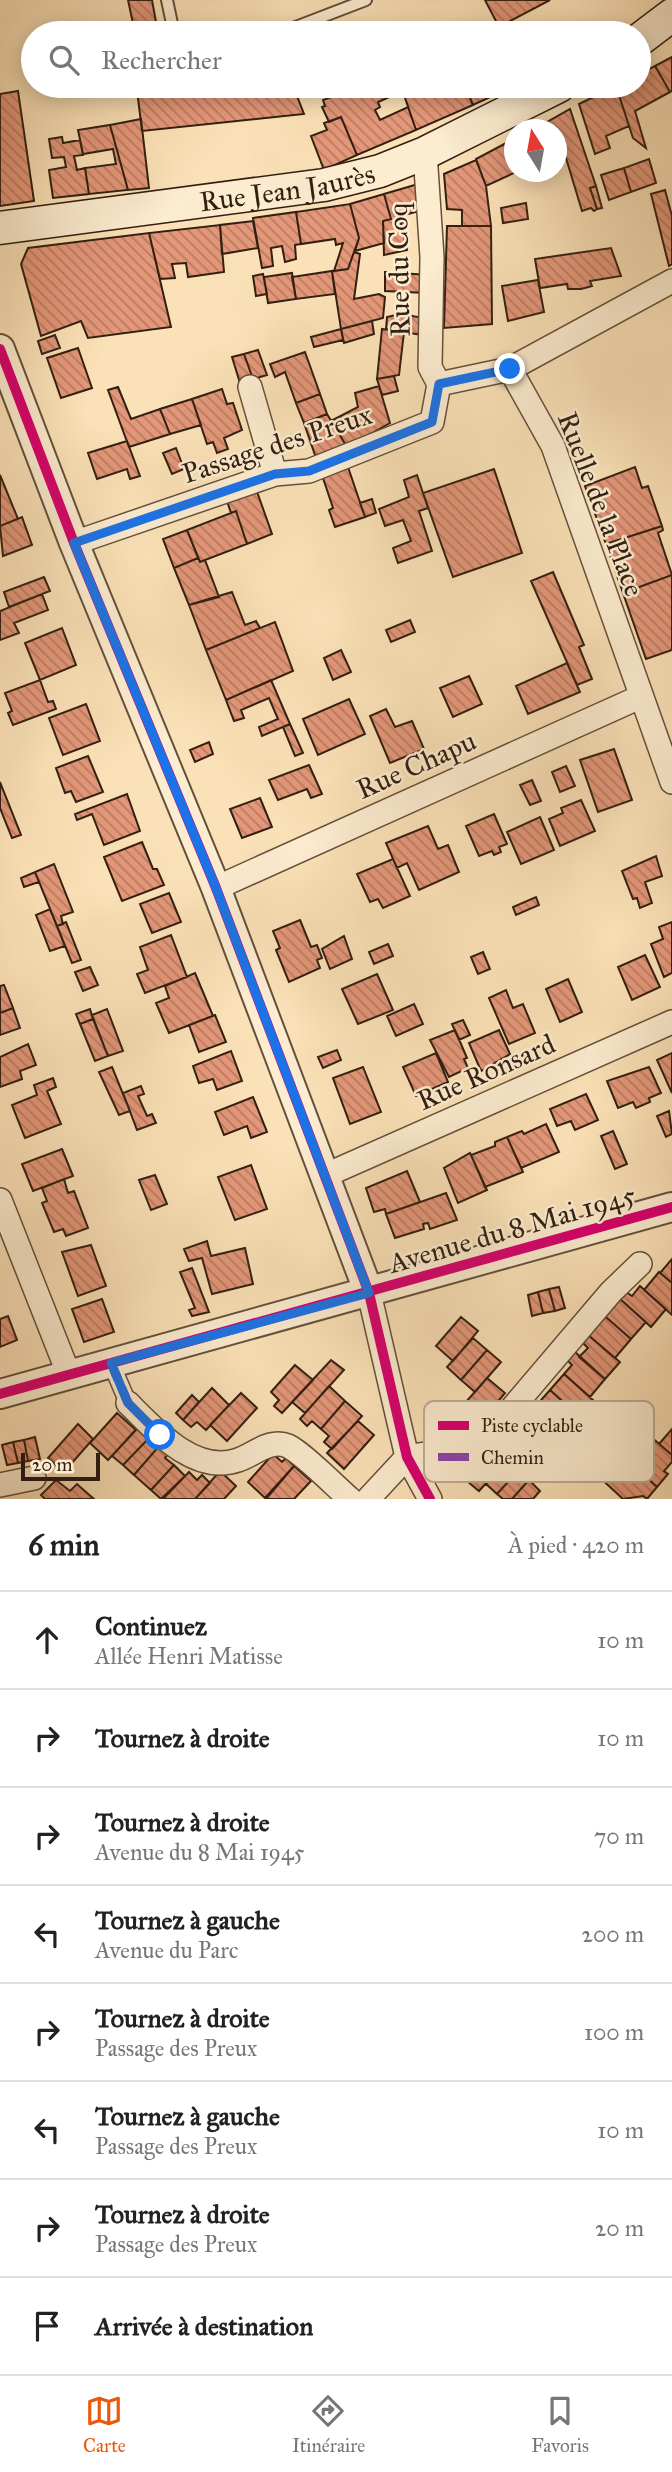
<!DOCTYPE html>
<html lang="fr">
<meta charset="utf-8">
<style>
:root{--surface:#fff;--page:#f6f6f6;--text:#222;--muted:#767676;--line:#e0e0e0;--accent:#ea580c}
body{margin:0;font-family:"IM FELL Great Primer",serif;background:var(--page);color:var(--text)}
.compass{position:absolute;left:504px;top:119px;width:63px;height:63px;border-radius:50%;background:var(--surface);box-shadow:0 4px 18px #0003;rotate:349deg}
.scale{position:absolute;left:21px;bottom:18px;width:79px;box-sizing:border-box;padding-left:7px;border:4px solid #321f11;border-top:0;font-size:19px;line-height:24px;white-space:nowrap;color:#321f11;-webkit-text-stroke:5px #fcecd0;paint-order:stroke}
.stop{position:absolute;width:21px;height:21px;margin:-16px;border:5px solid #1a73e8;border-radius:50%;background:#fff}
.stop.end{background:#1a73e8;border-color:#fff;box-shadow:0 2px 7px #0008}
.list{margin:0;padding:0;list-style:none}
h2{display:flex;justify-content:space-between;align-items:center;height:91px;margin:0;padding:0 28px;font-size:30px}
h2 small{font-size:23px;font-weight:400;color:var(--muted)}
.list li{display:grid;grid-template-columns:46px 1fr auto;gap:21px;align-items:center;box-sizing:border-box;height:98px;padding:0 28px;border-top:2px solid var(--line)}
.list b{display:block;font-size:26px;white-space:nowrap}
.list p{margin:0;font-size:23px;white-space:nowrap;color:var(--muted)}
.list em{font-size:23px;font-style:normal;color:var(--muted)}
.icon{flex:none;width:38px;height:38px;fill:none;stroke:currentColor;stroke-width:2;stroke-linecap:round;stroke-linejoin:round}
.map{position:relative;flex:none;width:672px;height:1499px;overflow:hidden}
.search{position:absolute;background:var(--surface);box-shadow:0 4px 18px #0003;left:21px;right:21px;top:21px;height:77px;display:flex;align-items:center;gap:18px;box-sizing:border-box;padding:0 24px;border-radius:38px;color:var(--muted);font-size:26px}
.sheet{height:875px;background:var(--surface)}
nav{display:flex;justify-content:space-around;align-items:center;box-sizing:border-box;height:98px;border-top:2px solid var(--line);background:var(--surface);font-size:19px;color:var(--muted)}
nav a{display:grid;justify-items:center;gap:4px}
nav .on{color:var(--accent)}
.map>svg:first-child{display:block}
.building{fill:url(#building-back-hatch);stroke:#321f11;stroke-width:2}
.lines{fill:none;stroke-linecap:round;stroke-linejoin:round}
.service-casing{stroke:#64503a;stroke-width:14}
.pedestrian-casing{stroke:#64503a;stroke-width:19}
.minor-casing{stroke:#64503a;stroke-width:26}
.tertiary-casing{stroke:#64503a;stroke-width:32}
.secondary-casing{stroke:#321f11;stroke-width:35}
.service{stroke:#fcecd0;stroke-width:10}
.pedestrian{stroke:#fcecd0;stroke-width:16}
.minor{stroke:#fcecd0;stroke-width:23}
.tertiary{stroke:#fcecd0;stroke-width:28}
.secondary{stroke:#fcecd0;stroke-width:32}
.quiet{stroke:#8e44ad;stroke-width:9;stroke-dasharray:18 9;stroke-linecap:butt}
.cycleway-casing{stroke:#fcecd0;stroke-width:15}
.cycleway{stroke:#d6006c;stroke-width:10}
.route{stroke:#1a73e8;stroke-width:9}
.labels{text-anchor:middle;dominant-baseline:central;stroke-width:5;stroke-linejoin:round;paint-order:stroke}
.street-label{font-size:28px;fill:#321f11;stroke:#fcecd0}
.key{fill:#fcecd0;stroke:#bfae97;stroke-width:2}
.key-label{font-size:19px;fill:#321f11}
</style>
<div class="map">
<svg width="672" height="1499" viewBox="0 0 672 1499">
<defs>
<pattern id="building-back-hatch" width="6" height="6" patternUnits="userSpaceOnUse" patternTransform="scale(1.75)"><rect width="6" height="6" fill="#e49779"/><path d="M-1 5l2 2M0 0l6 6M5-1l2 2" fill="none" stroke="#b97b62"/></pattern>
</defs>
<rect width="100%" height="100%" fill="#fbe1b7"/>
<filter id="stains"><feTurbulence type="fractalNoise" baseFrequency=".00286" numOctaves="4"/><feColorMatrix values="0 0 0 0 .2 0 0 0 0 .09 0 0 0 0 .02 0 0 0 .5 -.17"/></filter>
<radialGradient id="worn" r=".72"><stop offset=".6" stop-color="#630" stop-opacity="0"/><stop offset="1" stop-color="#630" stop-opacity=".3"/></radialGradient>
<path class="building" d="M 128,0 L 152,0 L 158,33 L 135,33 Z
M 485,0 L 550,0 L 499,27 Z
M 672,57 L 672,91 L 670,92 L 655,66 Z
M 655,66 L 670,92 L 635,111 L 646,148 L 633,138 L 616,86 L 639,86 L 639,74 Z
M 181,86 L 293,86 L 304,114 L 142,131 L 137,90 Z
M 360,86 L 401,86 L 403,91 L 378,102 L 380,107 L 375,110 L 380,120 L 408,107 L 416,130 L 357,155 L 341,117 L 329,122 L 322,107 L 325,106 L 323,100 Z
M 401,86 L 465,86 L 473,105 L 416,130 Z
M 465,86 L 514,86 L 473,105 Z
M 616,86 L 629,126 L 606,136 L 610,148 L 595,154 L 579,104 Z
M 18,91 L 34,201 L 0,206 L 0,94 Z
M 570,109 L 596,186 L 590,188 L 597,209 L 594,211 L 591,208 L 582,211 L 566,158 L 556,162 L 556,130 L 533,130 Z
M 341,117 L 357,155 L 324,170 L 311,136 L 327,130 L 324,123 Z
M 141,119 L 149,188 L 128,190 L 110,125 Z
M 110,125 L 128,190 L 89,194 L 85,168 L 116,164 L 113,149 L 83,154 L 78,130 Z
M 62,137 L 63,143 L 80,140 L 83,155 L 74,156 L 77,170 L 85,168 L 89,194 L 53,198 L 49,170 L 66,167 L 64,157 L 52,158 L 49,139 Z
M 508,142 L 516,172 L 486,186 L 476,159 Z
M 649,159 L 656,183 L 631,192 L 624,168 Z
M 476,160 L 486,186 L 491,226 L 462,226 L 462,210 L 447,209 L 444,174 Z
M 624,168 L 631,192 L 609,200 L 601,175 Z
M 418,184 L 423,210 L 404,215 L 406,222 L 401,223 L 407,250 L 384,255 L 383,221 L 391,219 L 384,194 Z
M 596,186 L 602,208 L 597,209 L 590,188 Z
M 665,190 L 672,216 L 672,264 L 669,266 L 651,194 Z
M 384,194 L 391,219 L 383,221 L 384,243 L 355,251 L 359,238 L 350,204 Z
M 526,203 L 528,219 L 503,223 L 501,208 Z
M 350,204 L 359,238 L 348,269 L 334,271 L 343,243 L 336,245 L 335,239 L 301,244 L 296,212 Z
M 296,212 L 301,244 L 295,245 L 296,259 L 285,262 L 282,246 L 271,248 L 273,266 L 262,268 L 253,218 Z
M 253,221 L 258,248 L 222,254 L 220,225 Z
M 220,225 L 224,272 L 188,277 L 186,263 L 172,264 L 175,278 L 160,279 L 149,233 Z
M 447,226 L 491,226 L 492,324 L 444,328 Z
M 149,233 L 171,327 L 88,338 L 81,321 L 41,336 L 21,264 L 28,248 Z
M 611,248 L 621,276 L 590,281 L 592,286 L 581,289 L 568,289 L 567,284 L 540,288 L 535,259 Z
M 354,252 L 360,254 L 354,299 L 379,294 L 385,297 L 383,318 L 341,329 L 332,271 L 348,269 Z
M 332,271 L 335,294 L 296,299 L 292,277 Z
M 385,272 L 428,275 L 426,293 L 385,291 Z
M 292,273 L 296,299 L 268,303 L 264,277 Z
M 263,274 L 267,294 L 256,296 L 253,276 Z
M 538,280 L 544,312 L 508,321 L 502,286 Z
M 400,314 L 424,318 L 422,335 L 386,329 L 387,317 Z
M 372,321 L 374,334 L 344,343 L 341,329 Z
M 341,329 L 343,340 L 314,347 L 311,337 Z
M 382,329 L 404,332 L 399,375 L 377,379 Z
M 55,335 L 60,348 L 42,354 L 38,341 Z
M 78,348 L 92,388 L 61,398 L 47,358 Z
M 258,350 L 267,375 L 253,379 L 244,354 Z
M 305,352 L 320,394 L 296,403 L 285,372 L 275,377 L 270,364 Z
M 244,354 L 253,379 L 240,383 L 232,357 Z
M 394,376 L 398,391 L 382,395 L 377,379 Z
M 379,386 L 390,423 L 347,447 L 331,421 L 358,407 L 355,393 Z
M 118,387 L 131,419 L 160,409 L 170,434 L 129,447 L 108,390 Z
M 222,389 L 227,404 L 233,403 L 242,430 L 224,438 L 228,449 L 217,453 L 213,442 L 207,444 L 192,399 Z
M 320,394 L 327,414 L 304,423 L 296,403 Z
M 192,399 L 201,425 L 170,434 L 160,409 Z
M 327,414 L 347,447 L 316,458 L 304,423 Z
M 127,441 L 140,476 L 130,479 L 127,469 L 97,479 L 88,453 Z
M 176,448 L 184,469 L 172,474 L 163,453 Z
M 348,467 L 365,517 L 335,527 L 329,510 L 333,508 L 321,472 Z
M 635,467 L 642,488 L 648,486 L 662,526 L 606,544 L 585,486 Z
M 494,469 L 522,553 L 453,577 L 423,493 Z
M 0,475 L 18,519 L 0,526 Z
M 417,475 L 428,508 L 419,511 L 432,551 L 398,563 L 393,548 L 411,541 L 403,520 L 385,526 L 379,509 L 409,497 L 404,480 Z
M 255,486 L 272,534 L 247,544 L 236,511 L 231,513 L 225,495 Z
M 372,499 L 376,513 L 365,517 L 360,503 Z
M 236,511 L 247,544 L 200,562 L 187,530 Z
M 22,517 L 32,545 L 3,556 L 0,526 Z
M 662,526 L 663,530 L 658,533 L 672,575 L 623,593 L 606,544 Z
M 187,530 L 198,558 L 174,568 L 163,539 Z
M 198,558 L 200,562 L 205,560 L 219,597 L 189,605 L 174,568 Z
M 553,572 L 584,645 L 579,647 L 592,679 L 577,685 L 531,581 Z
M 672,575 L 672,650 L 646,659 L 623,593 Z
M 44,577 L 50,591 L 9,607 L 4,592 Z
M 232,592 L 245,625 L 256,621 L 260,628 L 206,650 L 189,605 Z
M 42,594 L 48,610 L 14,623 L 19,633 L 0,640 L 0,611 Z
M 410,620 L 415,632 L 391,642 L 386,630 Z
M 275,622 L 293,671 L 226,700 L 206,650 Z
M 62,628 L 76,665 L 40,680 L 25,643 Z
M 341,650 L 351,672 L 333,680 L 324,658 Z
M 567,663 L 580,692 L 528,714 L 516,686 Z
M 469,676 L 482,704 L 453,717 L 440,688 Z
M 40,680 L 48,702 L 53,701 L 56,709 L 13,725 L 8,713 L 12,711 L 5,693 Z
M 271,680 L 290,724 L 262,736 L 259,727 L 278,719 L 269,698 L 241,710 L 244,718 L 234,721 L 226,700 Z
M 349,699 L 365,734 L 318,755 L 303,719 Z
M 86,704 L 100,741 L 63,755 L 49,718 Z
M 386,709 L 395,727 L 412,721 L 424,749 L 390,763 L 370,716 Z
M 290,724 L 303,753 L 295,756 L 283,727 Z
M 209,742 L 213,754 L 195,762 L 190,750 Z
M 614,749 L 632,800 L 598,812 L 580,760 Z
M 88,756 L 103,792 L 76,802 L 71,791 L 65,793 L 56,768 Z
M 309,765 L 322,794 L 311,798 L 307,789 L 278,800 L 269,780 Z
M 566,766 L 575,786 L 560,792 L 552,772 Z
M 532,780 L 541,801 L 530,805 L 520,785 Z
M 0,782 L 21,835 L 12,838 L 0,808 Z
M 127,794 L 140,831 L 104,845 L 92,814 L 77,820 L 75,814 Z
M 260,798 L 272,827 L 242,838 L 230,809 Z
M 581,800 L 595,831 L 560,846 L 549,819 L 563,813 L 561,808 Z
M 494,814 L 507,844 L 499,847 L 501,852 L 494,855 L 492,851 L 479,856 L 466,826 Z
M 540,817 L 554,850 L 521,864 L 507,832 Z
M 428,826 L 438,849 L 448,845 L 459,872 L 419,890 L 407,863 L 397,868 L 386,843 Z
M 142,842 L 153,869 L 157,869 L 164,885 L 122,901 L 104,857 Z
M 656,856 L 662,876 L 645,882 L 652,903 L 640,908 L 637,898 L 633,899 L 622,871 Z
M 393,859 L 410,896 L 383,908 L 378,899 L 370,902 L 357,874 Z
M 54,864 L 73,912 L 61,916 L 63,924 L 57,926 L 35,872 Z
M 35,872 L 39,882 L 24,887 L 21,878 Z
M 169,893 L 181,922 L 152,933 L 140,904 Z
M 536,897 L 539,905 L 516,915 L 513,907 Z
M 50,909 L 65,946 L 50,951 L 36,915 Z
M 300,920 L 311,947 L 317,945 L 322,958 L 317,960 L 320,968 L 289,982 L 276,950 L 280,948 L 273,931 Z
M 66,922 L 81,960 L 72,963 L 57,926 Z
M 672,922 L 672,973 L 664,977 L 651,944 L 663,939 L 659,927 Z
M 171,935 L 187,977 L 145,993 L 137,974 L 148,970 L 140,947 Z
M 344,936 L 352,959 L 330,969 L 322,949 Z
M 388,944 L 393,956 L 374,964 L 369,952 Z
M 483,952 L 490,969 L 478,974 L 471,957 Z
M 645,955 L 660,987 L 632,1000 L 618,967 Z
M 90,967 L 98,985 L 83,991 L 75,972 Z
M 195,973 L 213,1016 L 169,1033 L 156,1003 L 169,998 L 165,986 Z
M 377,974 L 393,1010 L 358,1024 L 342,989 Z
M 568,979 L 582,1012 L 560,1022 L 546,989 Z
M 4,985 L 13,1008 L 0,1013 L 0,986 Z
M 506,990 L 513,1008 L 523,1004 L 535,1033 L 509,1044 L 489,998 Z
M 414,1004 L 423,1024 L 396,1036 L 387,1016 Z
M 13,1008 L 20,1028 L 0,1035 L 0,1013 Z
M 90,1009 L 93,1019 L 80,1024 L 76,1014 Z
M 107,1009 L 123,1051 L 108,1056 L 92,1015 Z
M 215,1015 L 226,1042 L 199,1052 L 189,1025 Z
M 93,1019 L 108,1056 L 95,1061 L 80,1024 Z
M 463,1020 L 470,1035 L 459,1040 L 452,1024 Z
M 455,1030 L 467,1058 L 464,1059 L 468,1068 L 449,1077 L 430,1040 Z
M 499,1030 L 510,1054 L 481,1071 L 469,1043 Z
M 28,1044 L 36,1065 L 20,1071 L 22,1079 L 0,1087 L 0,1057 Z
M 337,1050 L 341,1060 L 323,1068 L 318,1057 Z
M 231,1051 L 242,1081 L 217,1090 L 213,1079 L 199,1083 L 193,1066 Z
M 436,1053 L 448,1082 L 416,1096 L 403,1067 Z
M 672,1053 L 672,1093 L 657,1060 Z
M 112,1067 L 130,1111 L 119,1115 L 99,1072 Z
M 363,1067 L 381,1112 L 350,1124 L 333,1078 Z
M 649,1067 L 661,1093 L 649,1098 L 650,1102 L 636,1108 L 633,1102 L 618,1108 L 607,1081 Z
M 53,1078 L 56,1087 L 47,1091 L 61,1124 L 25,1138 L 12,1105 L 37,1095 L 34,1085 Z
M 141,1086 L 144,1094 L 138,1096 L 147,1116 L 152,1114 L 156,1123 L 137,1130 L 123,1093 Z
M 586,1094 L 598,1120 L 575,1130 L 571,1121 L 557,1126 L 550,1109 Z
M 253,1097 L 267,1132 L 251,1138 L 247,1126 L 224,1135 L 215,1112 Z
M 669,1111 L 672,1134 L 666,1137 L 657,1116 Z
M 546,1124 L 559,1152 L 521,1168 L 507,1137 L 522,1131 L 524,1134 Z
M 613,1131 L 627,1164 L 615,1169 L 601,1136 Z
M 507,1137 L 523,1172 L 485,1187 L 471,1155 L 495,1146 L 495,1142 Z
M 62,1149 L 73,1176 L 33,1191 L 22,1164 Z
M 470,1153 L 487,1190 L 458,1203 L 444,1168 Z
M 251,1165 L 267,1209 L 235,1220 L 218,1177 Z
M 407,1171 L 420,1202 L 386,1214 L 385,1209 L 374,1212 L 366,1188 Z
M 155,1175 L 167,1204 L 151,1210 L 139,1180 Z
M 64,1179 L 68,1193 L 74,1191 L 88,1228 L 66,1236 L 63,1229 L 54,1232 L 42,1203 L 47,1201 L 42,1188 Z
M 446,1193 L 457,1220 L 430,1229 L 428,1223 L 423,1224 L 424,1229 L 395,1238 L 386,1214 Z
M 207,1241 L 211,1256 L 245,1248 L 253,1284 L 212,1294 L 202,1258 L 189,1261 L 184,1249 Z
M 91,1245 L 106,1286 L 78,1296 L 62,1252 Z
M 672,1259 L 672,1283 L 660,1273 Z
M 192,1268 L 209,1312 L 192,1316 L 189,1310 L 195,1308 L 180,1272 Z
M 659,1272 L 672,1283 L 672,1315 L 644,1290 Z
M 640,1286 L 666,1309 L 651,1327 L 620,1299 L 626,1292 L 632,1296 Z
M 559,1287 L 565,1308 L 555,1311 L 549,1289 Z
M 549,1289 L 555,1311 L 543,1313 L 538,1292 Z
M 538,1292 L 543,1313 L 532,1316 L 528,1295 Z
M 102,1299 L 114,1332 L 84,1342 L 72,1309 Z
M 620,1299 L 646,1322 L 631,1339 L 599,1311 Z
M 599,1311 L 631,1339 L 615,1358 L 588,1335 Z
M 8,1316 L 17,1340 L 0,1347 L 0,1319 Z
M 461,1317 L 478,1331 L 453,1361 L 436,1346 Z
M 588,1335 L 620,1362 L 605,1379 L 579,1357 L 588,1348 L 583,1343 Z
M 473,1338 L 487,1350 L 461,1380 L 447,1367 Z
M 487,1350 L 501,1362 L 475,1392 L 461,1380 Z
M 574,1351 L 605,1379 L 590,1397 L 564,1374 L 572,1365 L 567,1360 Z
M 331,1360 L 344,1370 L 305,1413 L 292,1402 Z
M 295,1365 L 313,1380 L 282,1413 L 274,1406 L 279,1400 L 271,1392 Z
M 564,1374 L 593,1400 L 579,1416 L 550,1390 Z
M 487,1378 L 505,1393 L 476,1427 L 459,1410 Z
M 329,1386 L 345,1401 L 321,1429 L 312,1421 L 307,1426 L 300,1419 Z
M 212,1388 L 229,1405 L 206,1430 L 197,1422 L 191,1427 L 183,1420 Z
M 550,1390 L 579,1416 L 564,1432 L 535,1407 Z
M 241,1393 L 257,1408 L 227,1441 L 210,1425 Z
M 192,1395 L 199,1402 L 183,1420 L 176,1413 Z
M 345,1401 L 362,1416 L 332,1449 L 324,1442 L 329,1436 L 321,1429 Z
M 117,1413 L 136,1430 L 108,1460 L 90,1443 Z
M 358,1421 L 374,1435 L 344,1469 L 327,1453 Z
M 78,1424 L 93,1439 L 64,1472 L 48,1458 Z
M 139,1426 L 150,1437 L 123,1465 L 112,1456 Z
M 672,1429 L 672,1455 L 659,1444 Z
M 650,1436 L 672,1455 L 672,1462 L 664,1471 L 668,1474 L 657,1487 L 628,1461 Z
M 35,1437 L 40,1459 L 28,1461 L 24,1440 Z
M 150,1437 L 160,1445 L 134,1475 L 123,1465 Z
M 24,1440 L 28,1461 L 18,1463 L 13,1442 Z
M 13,1442 L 18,1463 L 7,1465 L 2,1445 Z
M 160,1445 L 169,1453 L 165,1458 L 174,1465 L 151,1490 L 134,1475 Z
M 488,1448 L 505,1462 L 479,1491 L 462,1477 Z
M 515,1452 L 526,1462 L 497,1494 L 486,1484 Z
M 273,1454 L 282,1462 L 286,1458 L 294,1466 L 265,1498 L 248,1482 Z
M 628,1461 L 657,1487 L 647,1499 L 643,1496 L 623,1499 L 598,1476 L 610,1462 L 620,1470 Z
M 526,1462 L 536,1472 L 512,1499 L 503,1499 L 497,1494 Z
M 174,1465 L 185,1476 L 161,1499 L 151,1490 Z
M 294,1466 L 311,1481 L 294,1499 L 266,1499 Z
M 220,1471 L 236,1486 L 224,1499 L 195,1499 Z
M 189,1472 L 197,1480 L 202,1475 L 210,1483 L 195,1499 L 163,1499 Z
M 56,1480 L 70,1491 L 77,1484 L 94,1499 L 45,1499 L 41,1495 Z
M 529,1480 L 540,1491 L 533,1499 L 512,1499 Z"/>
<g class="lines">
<g class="service-casing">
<path id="service" d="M 167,0 L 174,33
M 280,33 L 366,0"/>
</g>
<g class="pedestrian-casing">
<path id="pedestrian" d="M 111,1363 L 128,1403"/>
</g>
<g class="minor-casing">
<path id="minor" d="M 425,153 L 432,257 L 430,367 L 439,384
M 510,369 L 553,446 L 672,782
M 250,387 L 275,474
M 74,543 L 275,474 L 309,471 L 432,422 L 439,384 L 510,369 L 672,281
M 216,888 L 640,697
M 324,1176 L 672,1022
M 0,1200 L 69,1375
M 369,1293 L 407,1457 L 430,1499
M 128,1403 C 155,1430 195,1475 238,1460 C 254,1455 270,1438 288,1446 C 304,1454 335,1486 350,1499
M 0,1485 L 34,1478
M 368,1499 L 407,1457 L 454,1449 L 491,1433 L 611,1292 L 640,1264"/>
</g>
<g class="tertiary-casing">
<path id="tertiary" d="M 0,349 L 74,543 L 216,888 L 369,1293
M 0,1394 L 672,1207"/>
</g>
<g class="secondary-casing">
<g id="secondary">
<path d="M 639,40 L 672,15"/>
<path id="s1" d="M 0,228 L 324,185 L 380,171 L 425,153 L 559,86"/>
</g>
</g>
<use href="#service" class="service"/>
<use href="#pedestrian" class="pedestrian"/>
<use href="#minor" class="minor"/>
<use href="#tertiary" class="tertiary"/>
<use href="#secondary" class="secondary"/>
<path class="quiet" d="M 111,1363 L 128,1403"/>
<g class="cycleway-casing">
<path id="cycleway" d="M 0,349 L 74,543 L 216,888 L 369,1293 L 407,1457 L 430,1499
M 0,1394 L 672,1207"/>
</g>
<use href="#cycleway" class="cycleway"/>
</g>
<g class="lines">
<path class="route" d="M 160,1435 L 128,1403 L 111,1363 L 369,1293 L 216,888 L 74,543 L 275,474 L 309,471 L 432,422 L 439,384 L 510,369"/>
</g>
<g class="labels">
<g class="street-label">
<text stroke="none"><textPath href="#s1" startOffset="290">Rue Jean Jaurès</textPath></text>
<text transform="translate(399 270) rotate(-91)">Rue du Coq</text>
<text transform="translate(277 444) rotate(-18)">Passage des Preux</text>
<text transform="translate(601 504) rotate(69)">Ruelle de la Place</text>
<text transform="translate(416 765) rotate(-24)">Rue Chapu</text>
<text transform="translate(486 1072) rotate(-24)">Rue Ronsard</text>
<text transform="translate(512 1229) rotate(-16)">Avenue du 8 Mai 1945</text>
</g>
</g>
<rect x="424" y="1401" width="230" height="81" rx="10" class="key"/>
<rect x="438" y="1421" width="31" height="9" fill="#d6006c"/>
<rect x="438" y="1453" width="31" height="8" fill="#8e44ad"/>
<g class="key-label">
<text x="481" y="1432">Piste cyclable</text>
<text x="481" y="1464">Chemin</text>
</g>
<rect width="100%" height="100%" filter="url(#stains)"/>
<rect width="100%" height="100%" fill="url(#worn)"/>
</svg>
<svg class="compass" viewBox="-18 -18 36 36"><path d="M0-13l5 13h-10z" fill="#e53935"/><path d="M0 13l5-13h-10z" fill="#767676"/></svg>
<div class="scale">20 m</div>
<div class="stop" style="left:160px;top:1435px"></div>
<div class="stop end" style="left:510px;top:369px"></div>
<div class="search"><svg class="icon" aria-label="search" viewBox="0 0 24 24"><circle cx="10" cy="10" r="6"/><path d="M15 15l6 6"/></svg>Rechercher</div>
</div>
<section class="sheet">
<h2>6 min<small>À pied · 420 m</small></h2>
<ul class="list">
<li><svg class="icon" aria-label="ahead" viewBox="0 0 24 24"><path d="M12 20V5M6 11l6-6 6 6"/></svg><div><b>Continuez</b><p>Allée Henri Matisse</p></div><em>10 m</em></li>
<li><svg class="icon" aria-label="right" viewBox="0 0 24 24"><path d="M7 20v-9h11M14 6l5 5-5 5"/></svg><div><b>Tournez à droite</b></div><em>10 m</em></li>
<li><svg class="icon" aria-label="right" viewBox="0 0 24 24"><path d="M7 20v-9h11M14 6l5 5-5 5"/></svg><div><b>Tournez à droite</b><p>Avenue du 8 Mai 1945</p></div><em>70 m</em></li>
<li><svg class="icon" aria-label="left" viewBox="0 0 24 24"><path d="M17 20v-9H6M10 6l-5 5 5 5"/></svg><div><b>Tournez à gauche</b><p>Avenue du Parc</p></div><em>200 m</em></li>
<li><svg class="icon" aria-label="right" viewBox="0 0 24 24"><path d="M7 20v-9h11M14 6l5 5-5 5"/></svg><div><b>Tournez à droite</b><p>Passage des Preux</p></div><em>100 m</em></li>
<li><svg class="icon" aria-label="left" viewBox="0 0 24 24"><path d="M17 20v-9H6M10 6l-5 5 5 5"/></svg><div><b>Tournez à gauche</b><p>Passage des Preux</p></div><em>10 m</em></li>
<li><svg class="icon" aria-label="right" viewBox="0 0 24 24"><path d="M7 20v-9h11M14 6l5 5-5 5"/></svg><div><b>Tournez à droite</b><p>Passage des Preux</p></div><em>20 m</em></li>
<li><svg class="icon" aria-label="arrive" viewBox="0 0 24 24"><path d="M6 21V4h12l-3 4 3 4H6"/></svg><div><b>Arrivée à destination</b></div></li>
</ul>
</section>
<nav>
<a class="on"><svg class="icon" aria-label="map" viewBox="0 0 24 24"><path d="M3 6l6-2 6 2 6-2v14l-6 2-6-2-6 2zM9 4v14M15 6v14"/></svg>Carte</a>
<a><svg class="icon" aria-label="directions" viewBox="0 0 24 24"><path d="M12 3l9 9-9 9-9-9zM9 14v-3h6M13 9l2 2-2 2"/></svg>Itinéraire</a>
<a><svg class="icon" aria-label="saved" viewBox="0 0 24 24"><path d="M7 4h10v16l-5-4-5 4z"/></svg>Favoris</a>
</nav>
